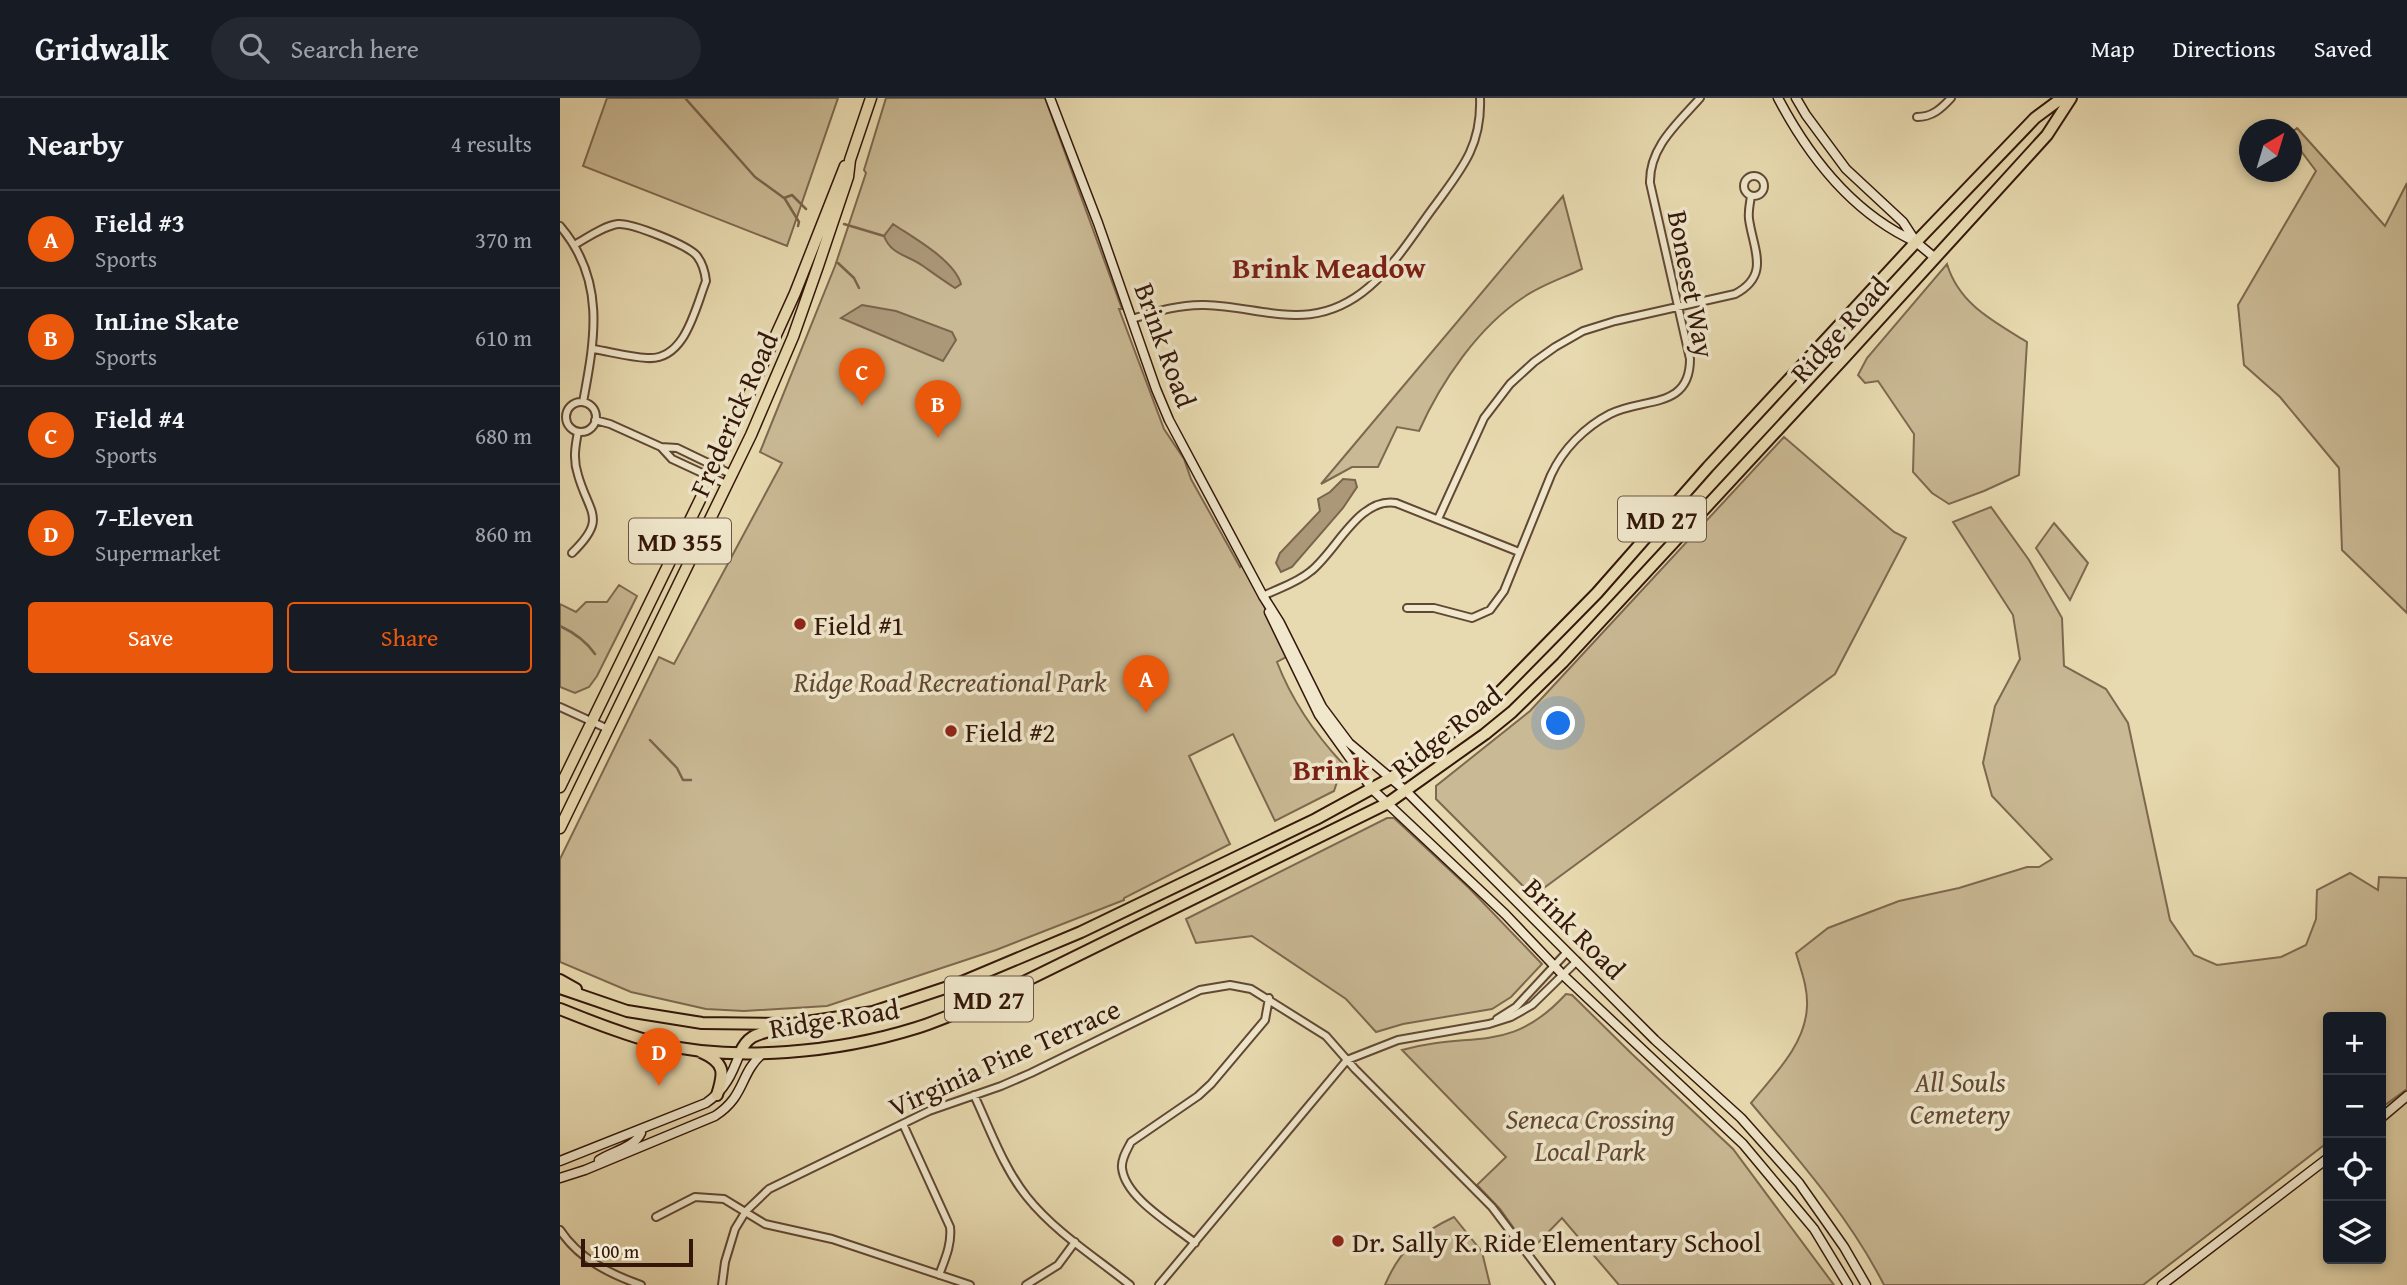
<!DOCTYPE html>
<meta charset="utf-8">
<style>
:root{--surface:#171b24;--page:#242831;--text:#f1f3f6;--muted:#9ea1a6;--line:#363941;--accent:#ea580c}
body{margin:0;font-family:"Gentium Book Plus",serif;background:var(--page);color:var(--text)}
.controls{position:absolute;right:21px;bottom:21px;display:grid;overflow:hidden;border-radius:7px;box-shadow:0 4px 10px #0003}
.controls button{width:63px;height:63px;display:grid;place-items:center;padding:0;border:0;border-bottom:2px solid var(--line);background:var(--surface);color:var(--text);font:35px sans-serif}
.compass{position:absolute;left:1679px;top:21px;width:63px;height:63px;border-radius:50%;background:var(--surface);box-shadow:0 4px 10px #0003;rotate:38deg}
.scale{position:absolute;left:21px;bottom:18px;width:112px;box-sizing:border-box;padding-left:7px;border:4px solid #34170a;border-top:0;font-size:19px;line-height:24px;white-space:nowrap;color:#34170a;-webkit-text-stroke:5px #f0e7cc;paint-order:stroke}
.you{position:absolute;left:999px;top:626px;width:24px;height:24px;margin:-18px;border:5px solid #fff;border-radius:50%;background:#1a73e8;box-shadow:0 0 0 10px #1a73e833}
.badge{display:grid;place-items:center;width:46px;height:46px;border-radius:50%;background:var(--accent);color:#fff;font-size:23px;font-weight:700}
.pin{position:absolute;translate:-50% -58px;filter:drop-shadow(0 2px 4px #0008)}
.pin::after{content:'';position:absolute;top:37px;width:24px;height:21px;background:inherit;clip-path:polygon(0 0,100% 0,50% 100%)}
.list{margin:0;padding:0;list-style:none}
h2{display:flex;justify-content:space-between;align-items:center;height:91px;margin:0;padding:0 28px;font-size:30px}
h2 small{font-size:23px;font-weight:400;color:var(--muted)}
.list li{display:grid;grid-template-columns:46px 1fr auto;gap:21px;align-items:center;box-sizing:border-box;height:98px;padding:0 28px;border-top:2px solid var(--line)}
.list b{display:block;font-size:26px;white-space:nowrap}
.list p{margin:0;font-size:23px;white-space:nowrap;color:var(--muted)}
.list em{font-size:23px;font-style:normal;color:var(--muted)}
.actions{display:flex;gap:14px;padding:21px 28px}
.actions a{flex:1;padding:16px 0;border:2px solid var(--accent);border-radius:7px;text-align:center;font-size:24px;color:var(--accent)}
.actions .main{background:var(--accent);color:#fff}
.icon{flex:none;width:38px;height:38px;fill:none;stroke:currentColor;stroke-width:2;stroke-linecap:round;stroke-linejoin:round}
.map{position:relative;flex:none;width:1847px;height:1187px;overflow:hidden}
header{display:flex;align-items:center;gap:42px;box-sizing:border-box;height:98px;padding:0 35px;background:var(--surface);border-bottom:2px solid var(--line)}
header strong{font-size:33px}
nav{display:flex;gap:38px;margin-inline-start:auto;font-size:24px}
.search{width:490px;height:63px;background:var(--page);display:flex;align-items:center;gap:18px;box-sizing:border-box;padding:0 24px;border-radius:38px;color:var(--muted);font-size:26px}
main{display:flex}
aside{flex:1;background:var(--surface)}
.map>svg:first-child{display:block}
.green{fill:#c9b994;stroke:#7e684f;stroke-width:2}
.water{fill:#ab9878;stroke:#7b644c;stroke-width:2}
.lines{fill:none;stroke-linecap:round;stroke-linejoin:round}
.stream{stroke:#7b644c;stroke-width:2.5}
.street-casing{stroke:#614834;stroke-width:10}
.secondary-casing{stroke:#34170a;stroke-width:11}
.primary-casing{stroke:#34170a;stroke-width:13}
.highway-casing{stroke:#34170a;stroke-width:14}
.street{stroke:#f0e7cc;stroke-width:6}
.secondary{stroke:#f0e7cc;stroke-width:8}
.primary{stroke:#e8dab0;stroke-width:10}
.highway{stroke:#e8dab0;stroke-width:10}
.poi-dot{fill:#8f2418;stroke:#f0e7cc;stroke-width:2.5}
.labels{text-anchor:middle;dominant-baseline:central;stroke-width:7;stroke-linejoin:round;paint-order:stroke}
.shield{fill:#f0e7cc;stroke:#6c5544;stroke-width:2}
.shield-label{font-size:26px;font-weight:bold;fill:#34170a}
.street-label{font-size:28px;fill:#34170a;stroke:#f0e7cc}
.poi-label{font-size:28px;fill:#34170a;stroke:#f0e7cc;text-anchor:start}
.park-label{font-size:28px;font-style:italic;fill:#614833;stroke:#f0e7cc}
.neighbourhood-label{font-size:30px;font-weight:bold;fill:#7a1f14;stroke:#f0e7cc}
</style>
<header>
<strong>Gridwalk</strong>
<div class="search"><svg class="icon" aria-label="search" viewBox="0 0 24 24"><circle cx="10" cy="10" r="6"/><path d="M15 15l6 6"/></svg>Search here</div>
<nav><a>Map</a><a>Directions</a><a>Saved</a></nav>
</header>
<main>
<aside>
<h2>Nearby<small>4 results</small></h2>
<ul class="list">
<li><span class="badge">A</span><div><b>Field #3</b><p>Sports</p></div><em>370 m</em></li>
<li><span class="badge">B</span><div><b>InLine Skate</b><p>Sports</p></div><em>610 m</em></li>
<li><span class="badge">C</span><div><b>Field #4</b><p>Sports</p></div><em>680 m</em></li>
<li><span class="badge">D</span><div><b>7-Eleven</b><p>Supermarket</p></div><em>860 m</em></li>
</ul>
<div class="actions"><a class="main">Save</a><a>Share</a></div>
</aside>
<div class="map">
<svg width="1847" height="1187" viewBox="0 0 1847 1187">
<rect width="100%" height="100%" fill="#e8dab0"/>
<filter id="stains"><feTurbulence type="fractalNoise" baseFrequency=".00286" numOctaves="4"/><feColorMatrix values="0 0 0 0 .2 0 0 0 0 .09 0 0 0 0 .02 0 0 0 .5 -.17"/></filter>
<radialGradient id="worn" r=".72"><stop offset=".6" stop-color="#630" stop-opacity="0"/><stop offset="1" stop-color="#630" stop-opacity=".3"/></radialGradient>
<path class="green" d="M 47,0 L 278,0 L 227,148 L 23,68 Z
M 326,0 L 485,0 L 562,211 L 559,211 L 604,331 L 624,361 L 631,381 L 680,469 L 685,464 L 726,559 L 717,564 C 732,603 754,635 783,666 L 774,693 L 715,723 L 673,636 L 629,658 L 670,746 L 564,800 L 564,802 L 436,852 L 267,908 L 184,913 L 146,911 L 71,894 L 0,864 L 0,761 L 99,559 L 114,566 L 222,365 L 200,354 L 275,168 L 306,75 L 304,72 Z
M 1737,30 L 1825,128 L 1847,85 L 1847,515 L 1782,452 L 1779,370 L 1720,299 L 1684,267 L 1678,207 L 1756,73 L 1732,41 L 1732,34 Z
M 1003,98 L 1022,171 C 1003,180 981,187 964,199 C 918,229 881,284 859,333 L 837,329 L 818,369 L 792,369 L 761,386 Z
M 1387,166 C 1399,206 1433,223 1467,244 L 1459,377 L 1424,393 L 1389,406 L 1372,395 L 1353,374 L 1354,336 L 1318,283 L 1305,285 L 1298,277 L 1307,260 Z
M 1224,339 L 1334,434 L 1346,440 L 1275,576 L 973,798 L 876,701 L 876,688 L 970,613 Z
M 1431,409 L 1469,462 L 1502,520 L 1504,568 L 1546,591 L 1568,625 L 1610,822 L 1634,857 L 1657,867 L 1721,859 L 1746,847 L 1756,821 L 1757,792 L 1790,775 L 1818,792 L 1819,779 L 1847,780 L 1847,991 L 1821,1010 L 1821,919 L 1768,919 L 1768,1044 L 1583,1187 L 1324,1187 C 1290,1120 1239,1062 1191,1005 C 1214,977 1246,946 1247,908 C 1248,890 1241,872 1236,855 L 1268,830 L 1339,803 L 1399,790 L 1467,769 L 1479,769 L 1492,761 L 1432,698 L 1423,665 L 1435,608 L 1460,561 L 1453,517 L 1393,424 Z
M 1494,425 L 1528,465 L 1510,502 L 1476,450 Z
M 59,487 L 77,498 L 37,578 L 29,589 L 15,595 L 0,589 L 0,506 L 16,514 L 26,504 L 47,504 Z
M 827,720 L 834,720 L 909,790 L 982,866 L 951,899 L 932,911 L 843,926 L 816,934 L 786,901 L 692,838 L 636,845 L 626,821 Z
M 1006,896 L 1012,897 L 1072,956 L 1173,1051 L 1274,1187 L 1059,1187 L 1002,1120 L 970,1153 L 940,1111 L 917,1087 L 946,1059 L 842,952 C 912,932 949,958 1006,896 Z
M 894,1119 L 922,1154 L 930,1187 L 825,1187 C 840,1151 860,1135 894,1119 Z"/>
<path class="water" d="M 333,126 C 354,140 394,162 401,186 L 395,190 C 384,183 373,175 363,168 C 348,157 331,157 324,138 Z
M 302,207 L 336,213 L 392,234 L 396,242 L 383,263 L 281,220 Z
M 783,381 L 795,382 L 797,389 L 783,410 L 732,469 L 721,474 L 716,465 L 720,455 L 760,413 L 758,401 L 770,394 Z"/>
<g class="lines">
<path class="stream" d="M 125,0 L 195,79 L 224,100 L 232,97 L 246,111
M 225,101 L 239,124 L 238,128
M 284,126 L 324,138
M 278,165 L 294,180 L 299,190
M 0,528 C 15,535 26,543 35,556
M 90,642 L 117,670 L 123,682 L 131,682"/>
<g class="street-casing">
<path id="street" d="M 1357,19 C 1372,19 1381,11 1391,0
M1184 88a10 10 0 1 1 20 0a10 10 0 1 1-20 0Z
M 0,128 C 46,182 35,240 23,304
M 14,147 C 27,140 43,128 58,126 C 72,125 128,147 137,158 C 143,166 145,174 146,183 C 135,211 125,263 87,260 C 69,259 51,254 33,251
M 572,221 C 595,214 620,206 645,207 C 706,209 753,237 809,189 C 835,167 853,137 873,110 C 900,73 922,49 920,0
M6 319a15 15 0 1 1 30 0a15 15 0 1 1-30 0Z
M 35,322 L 50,326 L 101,349 L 117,350 L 173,377
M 101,349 L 112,361 L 168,387
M 878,421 L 924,320 L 950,286 L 974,264 L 995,249 L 1023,233 L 1055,223 L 1175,196 C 1211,177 1193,151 1189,121 C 1188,113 1190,105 1191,98
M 12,455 C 48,420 29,416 18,377 C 13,362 15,349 18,334
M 703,498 C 719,490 737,485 751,473 C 777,452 799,399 836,405 L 959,454
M 847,510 L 874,510 L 912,520 L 930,512 L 944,493 L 991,377 C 1003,351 1025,329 1050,316 C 1083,299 1130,312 1130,261 L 1090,85 C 1089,49 1118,25 1140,0
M 0,609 L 48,631
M 937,921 L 956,909 L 1007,854
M 414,997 C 430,1031 443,1069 467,1099 C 495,1134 535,1159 570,1187
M 343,1026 L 390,1129 C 392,1146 385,1161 379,1177
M 96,1119 L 135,1099 L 164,1101 L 205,1126 L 272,1141 L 410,1187
M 0,1132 C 19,1161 50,1176 81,1187
M 635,1145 C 613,1127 565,1100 562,1070 C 561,1061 567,1052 571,1044 L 638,998 L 651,986 L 705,922 L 709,900
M 162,1187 L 165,1164 L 175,1131 L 186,1113 L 209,1091 L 369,1013 L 441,988 L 471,975 L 640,892 L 670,887 L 691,891 L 766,938 L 795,971 L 932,1109 L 991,1187
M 466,1187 L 498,1167 L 515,1144
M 599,1187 L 787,962 L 838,942 L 929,926 L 951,919 L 972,907 L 1017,863"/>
</g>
<g class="secondary-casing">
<path id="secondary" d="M 490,0 L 538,125 L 596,291 L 609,322 L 703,498 L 720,525 L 762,609 L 789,645 L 847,694 L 1095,942 L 1181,1020 L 1239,1085 L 1284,1149 L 1306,1187
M 1218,0 C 1249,59 1294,116 1356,144
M 1236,0 L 1246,17 L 1286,71 L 1343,124 L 1356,144 L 1374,159
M 709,514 L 759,617 L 812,691 L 945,816 L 1003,877 L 1183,1046 L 1254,1131 L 1288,1187
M 1821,1020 L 1847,998
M 39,1062 C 51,1054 75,1049 81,1035 L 79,1032
M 0,1063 L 146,1005 C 165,992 172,976 180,955
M 0,1080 L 25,1072 L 155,1018 C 186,998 179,976 203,955
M 1602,1187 L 1768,1060"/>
</g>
<g class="primary-casing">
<path id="primary" d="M 0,689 L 156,369 L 235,195 L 285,68
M 0,730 L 191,337 L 233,239 L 258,168 L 288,79 L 290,62 L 311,0"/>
</g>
<g class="highway-casing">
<path id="highway" d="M 0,882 L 16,891
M 0,890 L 67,913 L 142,925 L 233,926 L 313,914 L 397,886 L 521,834 L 756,721 L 831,680 L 928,606 L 1037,495 L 1148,369 L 1356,144 L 1475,20 L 1502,0
M 0,911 C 32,924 63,936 96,945 C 176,965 279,954 356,930 C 379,923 400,913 421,905 L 828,705 L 925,636 L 952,614 L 1002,565 L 1284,260 L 1487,37 L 1511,0
M 141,954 C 166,965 164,975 157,997
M 180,955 C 188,936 199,936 217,931"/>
</g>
<use href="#street" class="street"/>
<use href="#secondary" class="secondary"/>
<use href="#primary" class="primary"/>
<use href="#highway" class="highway"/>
</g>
<g class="poi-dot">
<circle cx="240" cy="526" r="7"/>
<circle cx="391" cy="633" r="7"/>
<circle cx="778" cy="1143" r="7"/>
</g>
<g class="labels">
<g class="shield">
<rect x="1058" y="398.5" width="88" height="45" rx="5"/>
<rect x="69" y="420.5" width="102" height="45" rx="5"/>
<rect x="385" y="878.5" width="88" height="45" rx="5"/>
</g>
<g class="shield-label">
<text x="1102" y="421">MD 27</text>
<text x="120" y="443">MD 355</text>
<text x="429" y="901">MD 27</text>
</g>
<g class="street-label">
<text transform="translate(1132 186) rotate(79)">Boneset Way</text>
<text transform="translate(1279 231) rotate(-48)">Ridge Road</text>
<text transform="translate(606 247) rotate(70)">Brink Road</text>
<text transform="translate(173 316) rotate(-66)">Frederick Road</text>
<text transform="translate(886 633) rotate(-38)">Ridge Road</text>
<text transform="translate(1015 830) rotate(45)">Brink Road</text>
<text transform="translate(274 920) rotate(-9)">Ridge Road</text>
<text transform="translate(444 959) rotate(-24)">Virginia Pine Terrace</text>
</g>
<g class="poi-label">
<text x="254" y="526">Field #1</text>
<text x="405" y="633">Field #2</text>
<text x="792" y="1143">Dr. Sally K. Ride Elementary School</text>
</g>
<g class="park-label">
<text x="390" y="583">Ridge Road Recreational Park</text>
<text x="1400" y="983">All Souls<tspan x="1400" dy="32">Cemetery</tspan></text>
<text x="1030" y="1020">Seneca Crossing<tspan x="1030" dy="32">Local Park</tspan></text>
</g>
<g class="neighbourhood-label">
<text x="769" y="169">Brink Meadow</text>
<text x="771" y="671">Brink</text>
</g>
</g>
<rect width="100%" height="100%" filter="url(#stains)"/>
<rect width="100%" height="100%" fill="url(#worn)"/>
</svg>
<div class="controls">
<button>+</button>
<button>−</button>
<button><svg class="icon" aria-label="locate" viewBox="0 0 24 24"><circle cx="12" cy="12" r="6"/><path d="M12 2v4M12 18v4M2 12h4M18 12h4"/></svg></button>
<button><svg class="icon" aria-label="layers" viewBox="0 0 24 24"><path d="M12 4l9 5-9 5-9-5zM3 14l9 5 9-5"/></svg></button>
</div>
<svg class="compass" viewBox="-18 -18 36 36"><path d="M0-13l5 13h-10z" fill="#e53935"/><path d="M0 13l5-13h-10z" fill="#9ea1a6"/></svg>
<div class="scale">100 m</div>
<div class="you"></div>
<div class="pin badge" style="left:586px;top:615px">A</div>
<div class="pin badge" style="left:378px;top:340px">B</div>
<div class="pin badge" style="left:302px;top:308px">C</div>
<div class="pin badge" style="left:99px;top:988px">D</div>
</div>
</main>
